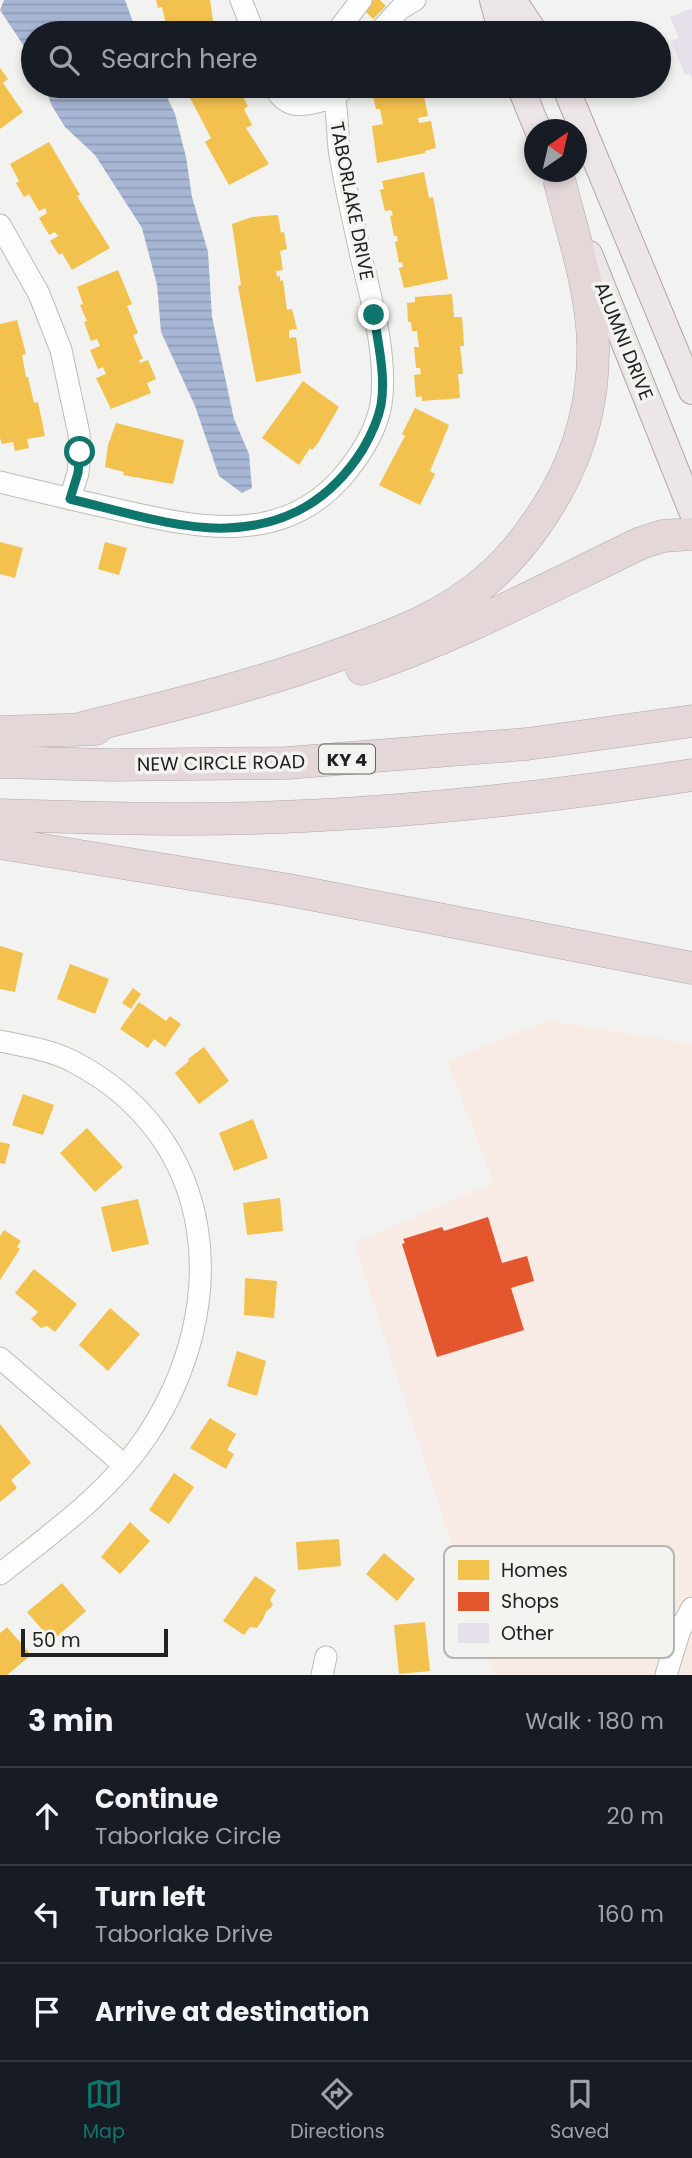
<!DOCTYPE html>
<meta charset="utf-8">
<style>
:root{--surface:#171b24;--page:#242831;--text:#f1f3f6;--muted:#9ea1a6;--line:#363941;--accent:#0f766e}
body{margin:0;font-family:Poppins,sans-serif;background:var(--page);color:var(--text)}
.compass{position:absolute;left:524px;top:119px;width:63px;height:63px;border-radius:50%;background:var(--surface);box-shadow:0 4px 10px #0003;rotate:34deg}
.scale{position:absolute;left:21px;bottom:18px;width:147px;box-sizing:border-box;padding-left:7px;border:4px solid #222220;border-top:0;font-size:19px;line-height:24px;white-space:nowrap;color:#222220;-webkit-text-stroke:5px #f3f3ef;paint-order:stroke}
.stop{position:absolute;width:21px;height:21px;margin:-16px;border:5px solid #0f766e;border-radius:50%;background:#fff}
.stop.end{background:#0f766e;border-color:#fff;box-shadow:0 2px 7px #0008}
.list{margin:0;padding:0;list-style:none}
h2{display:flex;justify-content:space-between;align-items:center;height:91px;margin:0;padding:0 28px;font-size:30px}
h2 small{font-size:23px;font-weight:400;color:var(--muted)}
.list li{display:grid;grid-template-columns:46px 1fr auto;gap:21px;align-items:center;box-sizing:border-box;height:98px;padding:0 28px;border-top:2px solid var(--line)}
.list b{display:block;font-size:26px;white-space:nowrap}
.list p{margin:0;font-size:23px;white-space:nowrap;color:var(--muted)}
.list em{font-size:23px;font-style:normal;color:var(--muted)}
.icon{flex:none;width:38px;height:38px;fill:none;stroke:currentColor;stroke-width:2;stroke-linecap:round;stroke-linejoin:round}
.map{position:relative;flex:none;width:692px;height:1675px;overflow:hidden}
.search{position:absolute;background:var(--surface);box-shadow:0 4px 10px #0003;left:21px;right:21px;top:21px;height:77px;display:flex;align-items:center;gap:18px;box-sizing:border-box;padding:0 24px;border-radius:38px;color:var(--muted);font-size:26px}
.sheet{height:385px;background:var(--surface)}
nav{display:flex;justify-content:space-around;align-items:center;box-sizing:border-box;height:98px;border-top:2px solid var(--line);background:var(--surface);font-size:19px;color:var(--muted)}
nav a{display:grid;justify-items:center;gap:4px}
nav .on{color:var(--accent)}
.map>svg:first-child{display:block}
.commercial{fill:#f8eae4}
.water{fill:url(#water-rules)}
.homes{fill:#f2c14e}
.shops{fill:#e4572e}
.building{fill:#e5e0e9}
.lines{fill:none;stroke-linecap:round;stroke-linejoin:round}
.minor-casing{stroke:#bcbcba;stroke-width:23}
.major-casing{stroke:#b3a6a7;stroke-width:28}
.highway-casing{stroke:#b3a6a7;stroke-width:33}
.minor{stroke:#fdfdfd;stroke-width:21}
.major{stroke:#ede6e8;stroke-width:26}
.highway{stroke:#e3d7d8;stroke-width:32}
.route{stroke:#0f766e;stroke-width:9}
.labels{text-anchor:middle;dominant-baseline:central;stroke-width:7;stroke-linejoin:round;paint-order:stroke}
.shield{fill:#f3f3ef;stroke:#61615e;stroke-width:2}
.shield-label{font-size:18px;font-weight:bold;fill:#222220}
.street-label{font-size:19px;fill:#222220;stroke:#f3f3ef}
.key{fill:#f3f3ef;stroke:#b4b4b1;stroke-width:2}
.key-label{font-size:19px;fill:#222220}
</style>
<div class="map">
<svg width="692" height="1675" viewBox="0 0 692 1675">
<defs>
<pattern id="water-rules" width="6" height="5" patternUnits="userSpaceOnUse" patternTransform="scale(1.75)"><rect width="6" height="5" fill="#a6b6d4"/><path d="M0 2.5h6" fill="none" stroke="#8f9cb6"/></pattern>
</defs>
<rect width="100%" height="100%" fill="#f2f2f0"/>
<path class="commercial" d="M 549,1021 L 692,1044 L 692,1675 L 494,1675 L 354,1243 L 494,1183 L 447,1061 Z"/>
<path class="water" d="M 4,0 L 125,0 L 137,33 L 33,33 L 33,60 L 0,10 Z
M 44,86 L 162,86 L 175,114 L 186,157 L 192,197 L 208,252 L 212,317 L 234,419 L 249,454 L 252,488 L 242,493 L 219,476 L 195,406 L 161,332 L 157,285 L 142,228 L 95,155 L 65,127 L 52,106 Z"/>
<path class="homes" d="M 156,0 L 210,0 L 214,28 L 220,26 L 222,33 L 168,33 L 162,7 L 158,8 Z
M 373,0 L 380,0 L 386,6 L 373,19 L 364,10 Z
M 0,68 L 8,79 L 3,83 L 23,112 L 0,129 Z
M 208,86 L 235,86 L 238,92 L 240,91 L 248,106 L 244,109 L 252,125 L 246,128 L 269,164 L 229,185 L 205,142 L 211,138 L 189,96 Z
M 391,86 L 422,86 L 428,116 L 418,118 L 419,123 L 431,121 L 436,148 L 425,151 L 425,153 L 377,163 L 372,126 L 383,124 L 380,109 L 376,109 L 372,92 Z
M 49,142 L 80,195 L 77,196 L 110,248 L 72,270 L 62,253 L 59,255 L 50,241 L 58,236 L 55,232 L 49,235 L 39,218 L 47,213 L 45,208 L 39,211 L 29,194 L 24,197 L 16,183 L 19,181 L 10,164 Z
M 424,172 L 429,198 L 433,197 L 448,279 L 404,288 L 399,268 L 403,267 L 402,262 L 399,263 L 395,242 L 398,241 L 397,236 L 394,236 L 390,216 L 393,215 L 391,210 L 385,211 L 380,190 L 384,189 L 382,181 Z
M 278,215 L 281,233 L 284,232 L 287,249 L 280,251 L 283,270 L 276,271 L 277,277 L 280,276 L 280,281 L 283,280 L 287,310 L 292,309 L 297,329 L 289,330 L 289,338 L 296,337 L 301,373 L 256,382 L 238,286 L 241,285 L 232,224 L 252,217 Z
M 118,270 L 132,304 L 127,306 L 138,333 L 133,335 L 143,359 L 139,360 L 140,363 L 148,360 L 156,379 L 147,383 L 151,393 L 111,409 L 96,378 L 106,374 L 103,367 L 98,369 L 90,350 L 100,346 L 97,339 L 91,341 L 84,322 L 87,321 L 80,305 L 83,304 L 77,287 Z
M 452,294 L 454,317 L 462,317 L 464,346 L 460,346 L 463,374 L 458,374 L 460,398 L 422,401 L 422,396 L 416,397 L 414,375 L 421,374 L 420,368 L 416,368 L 414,347 L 419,347 L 417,331 L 412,331 L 411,322 L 408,322 L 407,303 L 415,302 L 415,297 Z
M 17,320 L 26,354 L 22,355 L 26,377 L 28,377 L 34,403 L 38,402 L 45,436 L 27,439 L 29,448 L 15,451 L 13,442 L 2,444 L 0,438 L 0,324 Z
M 303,381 L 339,407 L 318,443 L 312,450 L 310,448 L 299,465 L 262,438 Z
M 415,408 L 449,425 L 430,471 L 435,474 L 420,505 L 379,485 L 405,436 L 402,434 Z
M 116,423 L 184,440 L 173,484 L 123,475 L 124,472 L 105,467 L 108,445 Z
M 0,542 L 23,548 L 15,578 L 0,574 Z
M 105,542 L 127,548 L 119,575 L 98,569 Z
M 0,946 L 23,953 L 15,992 L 0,989 Z
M 70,964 L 109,979 L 95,1014 L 57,999 Z
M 133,988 L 141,994 L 131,1009 L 122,1003 Z
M 139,1002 L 166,1021 L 170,1016 L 181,1024 L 165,1047 L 154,1039 L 148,1048 L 120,1029 Z
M 204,1047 L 229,1081 L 199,1104 L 175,1073 L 189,1061 L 188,1059 Z
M 23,1094 L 54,1105 L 43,1135 L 12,1125 Z
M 253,1119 L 268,1158 L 234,1171 L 219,1133 Z
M 87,1128 L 123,1167 L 95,1192 L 60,1153 Z
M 0,1142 L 10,1144 L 5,1164 L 0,1163 Z
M 280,1198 L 283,1231 L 247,1235 L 243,1203 Z
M 138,1199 L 149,1244 L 112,1252 L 101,1207 Z
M 4,1230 L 21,1241 L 17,1247 L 20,1249 L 0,1280 L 0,1236 Z
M 34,1269 L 77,1304 L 55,1332 L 47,1326 L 41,1328 L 31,1319 L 38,1312 L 15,1293 Z
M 245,1278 L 277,1281 L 274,1318 L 244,1315 Z
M 110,1308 L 140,1334 L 108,1371 L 79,1345 Z
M 237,1351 L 266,1361 L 257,1396 L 227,1386 Z
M 210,1418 L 236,1434 L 227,1450 L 234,1454 L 226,1469 L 190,1448 Z
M 0,1424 L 31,1463 L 11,1480 L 17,1488 L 0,1502 Z
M 174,1473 L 194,1487 L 169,1524 L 149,1510 Z
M 130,1522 L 150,1541 L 120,1574 L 101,1557 Z
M 339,1539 L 341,1566 L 298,1570 L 296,1542 Z
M 384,1553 L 415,1579 L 397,1601 L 366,1574 Z
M 255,1576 L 276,1590 L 270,1600 L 273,1605 L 266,1612 L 263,1619 L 257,1628 L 250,1627 L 244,1635 L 223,1621 Z
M 62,1583 L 86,1611 L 52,1641 L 27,1612 Z
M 425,1622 L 430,1671 L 399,1674 L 394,1625 Z
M 7,1627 L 31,1655 L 7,1675 L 0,1675 L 0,1633 Z"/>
<path class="shops" d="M 488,1217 L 502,1263 L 527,1256 L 534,1281 L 511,1288 L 524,1330 L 437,1357 L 402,1244 L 405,1243 L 403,1239 L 442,1227 L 444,1231 Z"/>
<path class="building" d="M 692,8 L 692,78 L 689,73 L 685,75 L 671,41 L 679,38 L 670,17 Z"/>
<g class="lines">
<g class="minor-casing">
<path id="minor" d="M 241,0 L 254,33
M 339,33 L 342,25 L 361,0
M 378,33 L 400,9 L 415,0
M 274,86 C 285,108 300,107 321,101 C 332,98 337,96 344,88
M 0,225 L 39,294 L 61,350 L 79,434 L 80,452 L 78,473 L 70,499
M 0,482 C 39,492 79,501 119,510 C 202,529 288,547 348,470 C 363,451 377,428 381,404 C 388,357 371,298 360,252 C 353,218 344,183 339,148 C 337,128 338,105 331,86
M 0,1041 C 24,1046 50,1050 72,1061 C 220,1137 233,1306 147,1436 C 109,1493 52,1533 0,1574
M 0,1358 L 124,1465
M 322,1675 L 326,1657
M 666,1675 L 680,1630 L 692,1608"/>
</g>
<g class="major-casing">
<path id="major" d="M 493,0 L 502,33
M 513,0 L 535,33
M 520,86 L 538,130
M 565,86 L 692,391
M 589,254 L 692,511"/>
</g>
<g class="highway-casing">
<path id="highway" d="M 362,669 C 458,636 549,587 641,543 L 663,536 L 692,534
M 75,730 C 166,707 256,686 344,653 C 395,635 448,615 489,578 C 517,553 539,523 557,491 C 582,446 594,395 593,344 C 592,290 573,235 560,183
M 0,732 L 96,729
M 0,762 L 112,765 L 287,763 L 527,744 L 692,721
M 0,815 C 62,817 124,819 185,819 C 355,819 525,801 692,775
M 0,843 L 289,890 L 692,968"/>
</g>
<use href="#minor" class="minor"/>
<use href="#major" class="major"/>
<use href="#highway" class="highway"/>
</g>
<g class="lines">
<path class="route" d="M 80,452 L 78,473 L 70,499 C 117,510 179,530 227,528 C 287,526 331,500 363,449 C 371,435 378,421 381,405 C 386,376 378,344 374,315"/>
</g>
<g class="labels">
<rect class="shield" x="319" y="744.5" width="56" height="29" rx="5"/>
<g class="shield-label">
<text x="347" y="759">KY 4</text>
</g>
<g class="street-label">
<text transform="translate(352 201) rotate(79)">TABORLAKE DRIVE</text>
<text transform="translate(624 341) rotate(68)">ALUMNI DRIVE</text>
<text transform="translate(221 763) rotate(-1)">NEW CIRCLE ROAD</text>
</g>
</g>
<rect x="444" y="1546" width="230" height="112" rx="10" class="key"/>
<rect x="458" y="1560" width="31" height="20" fill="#f2c14e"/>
<rect x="458" y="1592" width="31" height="19" fill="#e4572e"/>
<rect x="458" y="1623" width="31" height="20" fill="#e5e0e9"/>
<g class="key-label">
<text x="501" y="1577">Homes</text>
<text x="501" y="1608">Shops</text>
<text x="501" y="1640">Other</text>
</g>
</svg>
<svg class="compass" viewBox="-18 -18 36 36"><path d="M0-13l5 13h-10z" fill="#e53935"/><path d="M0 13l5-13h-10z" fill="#9ea1a6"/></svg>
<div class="scale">50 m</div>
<div class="stop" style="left:80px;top:452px"></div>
<div class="stop end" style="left:374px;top:315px"></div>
<div class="search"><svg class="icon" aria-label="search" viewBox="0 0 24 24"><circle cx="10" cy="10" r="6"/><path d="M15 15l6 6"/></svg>Search here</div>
</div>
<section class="sheet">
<h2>3 min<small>Walk · 180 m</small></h2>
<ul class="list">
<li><svg class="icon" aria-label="ahead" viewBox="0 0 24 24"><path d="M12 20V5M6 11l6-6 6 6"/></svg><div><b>Continue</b><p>Taborlake Circle</p></div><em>20 m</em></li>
<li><svg class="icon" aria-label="left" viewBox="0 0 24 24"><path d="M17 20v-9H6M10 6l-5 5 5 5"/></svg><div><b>Turn left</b><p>Taborlake Drive</p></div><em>160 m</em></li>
<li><svg class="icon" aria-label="arrive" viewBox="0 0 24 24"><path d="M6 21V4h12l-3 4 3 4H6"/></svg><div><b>Arrive at destination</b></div></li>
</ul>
</section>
<nav>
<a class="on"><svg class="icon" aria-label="map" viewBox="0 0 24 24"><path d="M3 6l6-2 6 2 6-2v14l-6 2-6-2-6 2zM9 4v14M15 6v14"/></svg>Map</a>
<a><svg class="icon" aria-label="directions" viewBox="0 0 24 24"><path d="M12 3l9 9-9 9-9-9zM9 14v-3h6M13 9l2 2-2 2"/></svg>Directions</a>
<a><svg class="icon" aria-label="saved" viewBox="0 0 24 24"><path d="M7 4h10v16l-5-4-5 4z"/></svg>Saved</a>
</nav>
